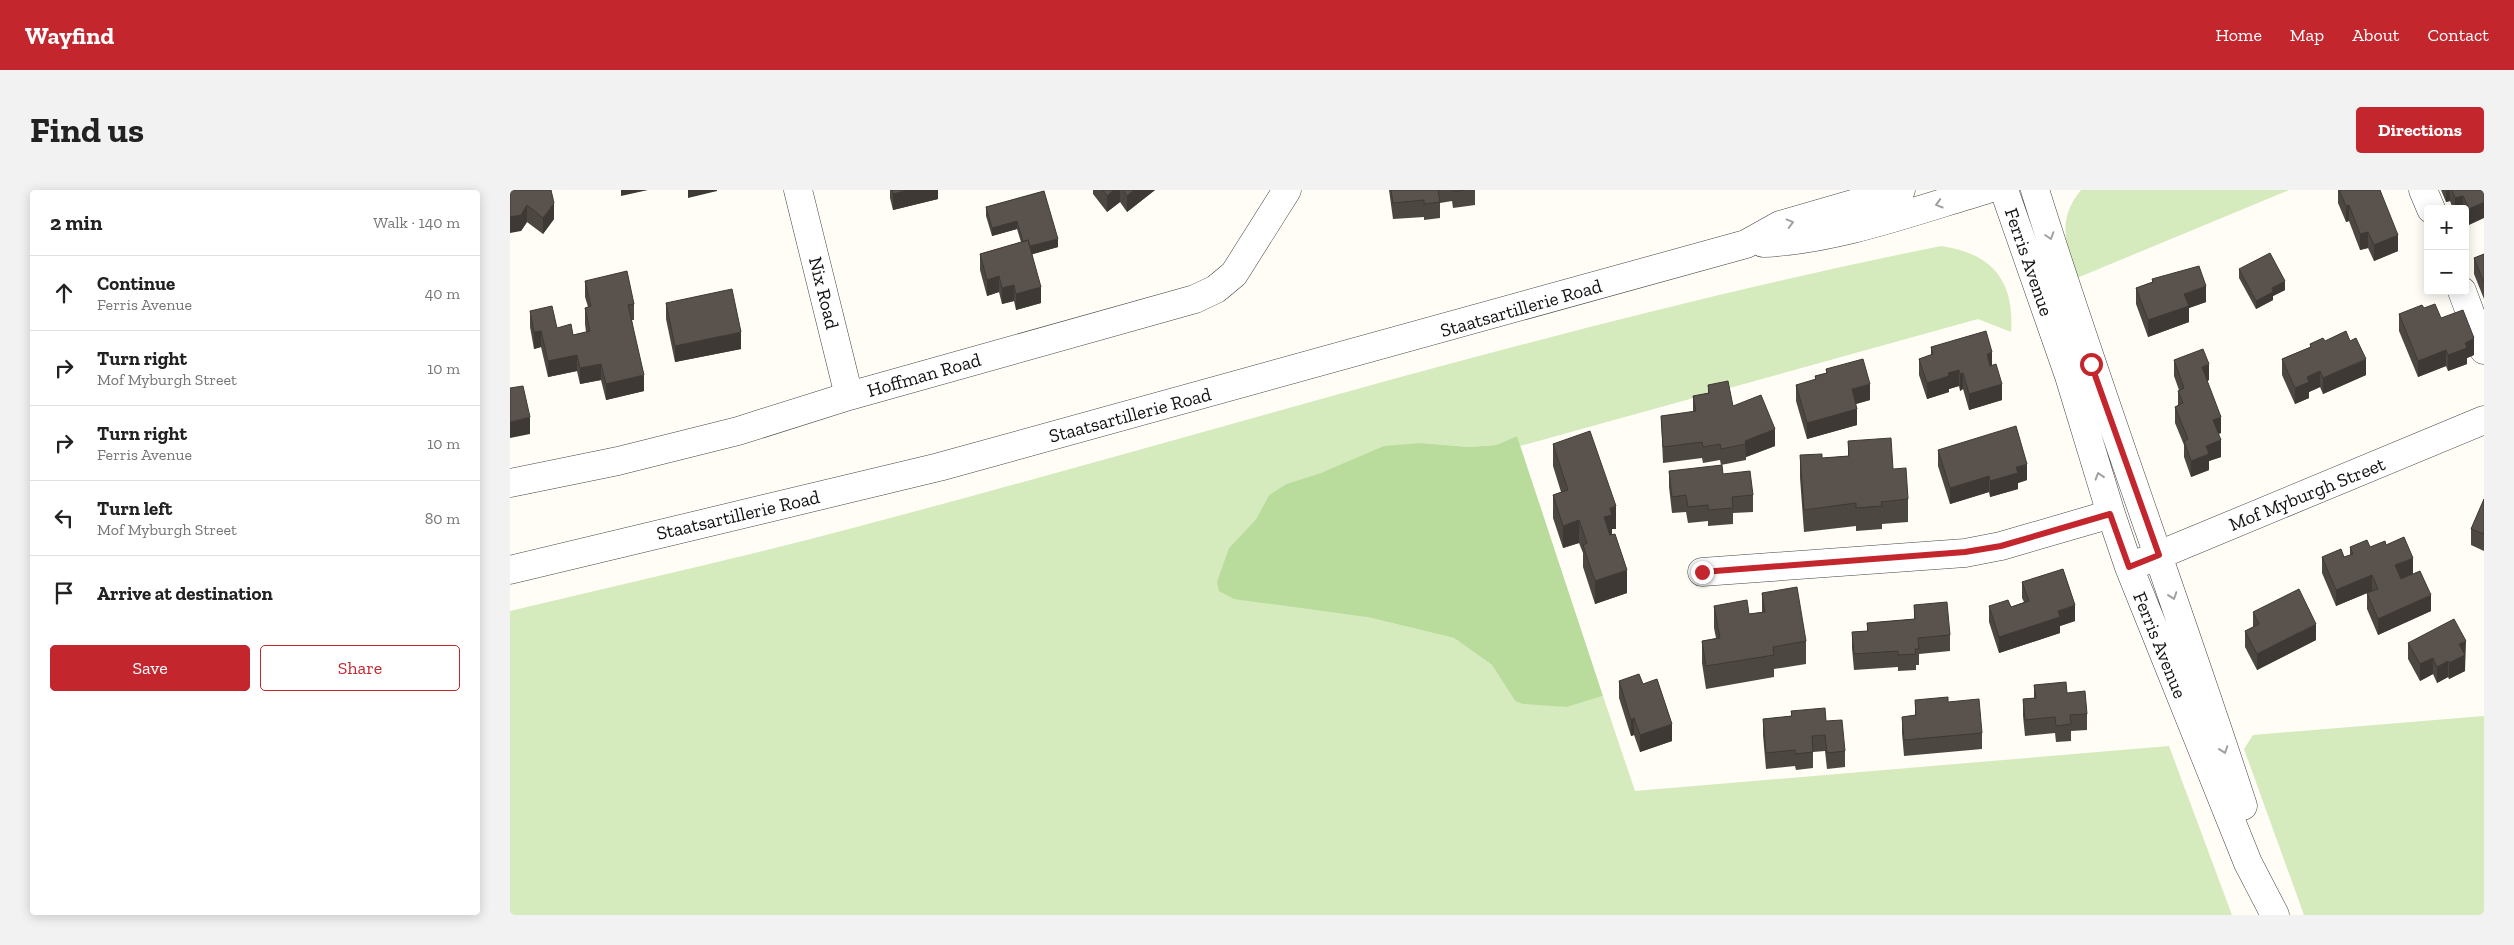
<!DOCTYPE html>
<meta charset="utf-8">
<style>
:root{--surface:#fff;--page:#f2f2f2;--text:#222;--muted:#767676;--line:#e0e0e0;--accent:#c4262e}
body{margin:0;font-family:"Zilla Slab",serif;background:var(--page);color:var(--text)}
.controls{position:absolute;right:15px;top:15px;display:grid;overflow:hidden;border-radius:5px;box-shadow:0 2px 12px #0003}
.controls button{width:45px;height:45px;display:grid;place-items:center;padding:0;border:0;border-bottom:1px solid var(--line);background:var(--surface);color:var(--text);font:25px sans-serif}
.stop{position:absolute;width:15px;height:15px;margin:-11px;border:4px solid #c4262e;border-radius:50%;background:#fff}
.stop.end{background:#c4262e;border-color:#fff;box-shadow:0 1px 5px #0008}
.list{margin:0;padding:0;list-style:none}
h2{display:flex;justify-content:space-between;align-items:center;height:65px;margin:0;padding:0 20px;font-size:21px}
h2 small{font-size:16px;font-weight:400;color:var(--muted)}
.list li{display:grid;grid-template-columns:32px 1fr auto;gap:15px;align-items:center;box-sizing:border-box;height:75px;padding:0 20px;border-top:1px solid var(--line)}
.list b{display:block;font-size:19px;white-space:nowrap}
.list p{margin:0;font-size:16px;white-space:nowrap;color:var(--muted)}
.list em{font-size:16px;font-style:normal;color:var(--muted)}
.actions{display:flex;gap:10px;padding:15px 20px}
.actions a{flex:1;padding:11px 0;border:1px solid var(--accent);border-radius:5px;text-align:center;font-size:18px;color:var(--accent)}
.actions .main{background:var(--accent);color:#fff}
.icon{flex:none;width:28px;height:28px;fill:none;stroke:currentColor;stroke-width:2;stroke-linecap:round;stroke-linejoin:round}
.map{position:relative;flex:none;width:1974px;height:725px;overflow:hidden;border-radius:5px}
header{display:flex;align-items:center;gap:30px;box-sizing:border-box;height:70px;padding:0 25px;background:var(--accent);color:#fff}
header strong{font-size:24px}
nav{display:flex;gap:28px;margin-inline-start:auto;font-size:18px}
.intro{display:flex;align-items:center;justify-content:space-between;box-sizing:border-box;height:120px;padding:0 30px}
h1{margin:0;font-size:35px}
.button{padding:12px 22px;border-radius:5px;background:var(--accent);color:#fff;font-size:18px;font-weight:700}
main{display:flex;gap:30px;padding:0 30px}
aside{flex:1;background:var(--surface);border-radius:5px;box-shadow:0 2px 12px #0003}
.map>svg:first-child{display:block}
.green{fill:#d5ebbd}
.forest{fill:#b9dc9c}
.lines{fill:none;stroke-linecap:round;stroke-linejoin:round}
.minor-casing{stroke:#444;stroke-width:29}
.minor{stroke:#fff;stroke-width:28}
.wall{fill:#4d4742}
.shaded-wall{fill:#3f3936}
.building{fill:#5a524d;stroke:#3f3936}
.oneway{stroke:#a0a0a0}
.route{stroke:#c4262e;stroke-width:6}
.labels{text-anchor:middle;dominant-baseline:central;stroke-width:5;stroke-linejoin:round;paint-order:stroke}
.street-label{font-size:19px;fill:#111;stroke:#fff}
</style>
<header>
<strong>Wayfind</strong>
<nav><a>Home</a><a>Map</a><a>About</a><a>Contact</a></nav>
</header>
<div class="intro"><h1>Find us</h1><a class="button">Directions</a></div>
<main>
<aside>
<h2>2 min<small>Walk · 140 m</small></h2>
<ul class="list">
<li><svg class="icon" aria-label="ahead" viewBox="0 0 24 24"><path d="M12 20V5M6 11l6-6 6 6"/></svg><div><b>Continue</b><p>Ferris Avenue</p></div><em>40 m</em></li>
<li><svg class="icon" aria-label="right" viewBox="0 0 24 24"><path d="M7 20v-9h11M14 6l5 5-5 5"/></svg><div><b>Turn right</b><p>Mof Myburgh Street</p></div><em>10 m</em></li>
<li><svg class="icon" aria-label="right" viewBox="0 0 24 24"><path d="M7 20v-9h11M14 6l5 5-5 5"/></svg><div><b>Turn right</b><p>Ferris Avenue</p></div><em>10 m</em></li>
<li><svg class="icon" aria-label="left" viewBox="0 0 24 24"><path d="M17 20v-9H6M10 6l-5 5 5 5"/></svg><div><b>Turn left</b><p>Mof Myburgh Street</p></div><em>80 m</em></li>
<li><svg class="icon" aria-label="arrive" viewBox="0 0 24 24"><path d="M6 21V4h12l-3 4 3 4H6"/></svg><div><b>Arrive at destination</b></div></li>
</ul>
<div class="actions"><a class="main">Save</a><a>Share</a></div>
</aside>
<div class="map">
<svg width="1974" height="725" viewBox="0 0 1974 725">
<rect width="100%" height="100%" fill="#fffdf5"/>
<path class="green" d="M 1571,0 L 1779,0 L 1567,88 C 1556,55 1546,30 1571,0 Z
M 1431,56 C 1481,63 1505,90 1501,142 L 1468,129 L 1010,256 L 1007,246 L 986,255 L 960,257 L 911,253 L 776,294 L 759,305 L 746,329 L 719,358 L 857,427 L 944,448 L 982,475 L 1005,511 L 1057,517 L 1093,506 L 1125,601 L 1659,556 L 1722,725 L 0,725 L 0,421 C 113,394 227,369 339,339 C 703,243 1062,130 1431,56 Z
M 1974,526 L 1974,725 L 1794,725 L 1734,559 L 1743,545 Z"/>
<path class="forest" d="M 1007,246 L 1093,506 L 1057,517 L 1013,514 L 1005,511 L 982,475 L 944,448 L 857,427 L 724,409 L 709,401 L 707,392 L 719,358 L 746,329 L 759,305 L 776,294 L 811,283 L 874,256 L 911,253 L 960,257 L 986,255 Z"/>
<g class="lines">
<g class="minor-casing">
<path id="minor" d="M 288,0 L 339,206
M 1494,0 L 1559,186 L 1601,324 L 1619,377 L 1738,673 L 1765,725
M 1525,0 C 1590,207 1666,410 1733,616
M 1913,0 L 1921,19
M 1253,53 C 1326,50 1404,21 1475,0
M 1952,101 L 1974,160
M 0,293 L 108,271 L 228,241 L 339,206 L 685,109 L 706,99 L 724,84 L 777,0
M 1632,372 L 1974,230
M 0,380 L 429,277 L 1236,54 L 1270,35 L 1391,0
M 1192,382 L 1455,363 L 1491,356 L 1601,324"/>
</g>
<use href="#minor" class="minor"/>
</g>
<path class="wall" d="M 0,0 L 44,29 L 33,44 L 17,32 L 11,41 Z
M 380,0 L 428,0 L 428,9 L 383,20 L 380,8 Z
M 583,0 L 645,0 L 617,22 L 610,12 L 597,22 L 583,4 Z
M 879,0 L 965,0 L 965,15 L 943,18 L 942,11 L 930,13 L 930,28 L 914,30 L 914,27 L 883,29 Z
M 1828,0 L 1870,0 L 1888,61 L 1864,71 L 1858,58 L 1850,60 L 1839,31 L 1836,32 L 1828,13 Z
M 1931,0 L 1974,0 L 1959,35 L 1955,27 L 1955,19 L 1943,19 L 1940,11 L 1936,12 Z
M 534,1 L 548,57 L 522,64 L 531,113 L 506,120 L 504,111 L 492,114 L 489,102 L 477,106 L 470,80 L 470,64 L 511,52 L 507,39 L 482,46 L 476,26 L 476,17 Z
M 1974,64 L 1974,109 L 1964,84 L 1964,68 Z
M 1729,79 L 1775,100 L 1763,106 L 1763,110 L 1746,119 L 1729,88 Z
M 1642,89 L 1696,112 L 1679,118 L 1679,132 L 1638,147 L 1626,114 L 1626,98 L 1642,92 Z
M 75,91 L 124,114 L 124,130 L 122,130 L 134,201 L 96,210 L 91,190 L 70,194 L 67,181 L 38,187 L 31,157 L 24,159 L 20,137 L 20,121 L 47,138 L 63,145 L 76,142 L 75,134 L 75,118 L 78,117 L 75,107 Z
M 156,113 L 231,159 L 165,172 L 156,129 Z
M 1914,118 L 1931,128 L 1964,165 L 1957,168 L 1957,174 L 1938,181 L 1936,176 L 1908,187 L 1889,141 L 1889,124 Z
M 1815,151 L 1856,185 L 1813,204 L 1810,197 L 1799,202 L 1799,208 L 1785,214 L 1772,185 L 1772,169 L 1800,157 L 1800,154 Z
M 1421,157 L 1482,175 L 1492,210 L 1459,220 L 1453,199 L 1450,201 L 1449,196 L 1439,199 L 1439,202 L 1417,209 L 1409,185 L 1409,169 L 1421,165 Z
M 1664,170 L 1699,190 L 1697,191 L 1711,243 L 1708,244 L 1711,267 L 1699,271 L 1699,280 L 1681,287 L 1674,267 L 1674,255 L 1665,233 L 1665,217 L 1668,215 L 1668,201 L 1669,200 L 1664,186 Z
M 1316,179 L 1360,210 L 1346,214 L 1347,235 L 1297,249 L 1286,211 L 1286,195 L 1305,190 L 1305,186 L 1316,183 Z
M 1198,195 L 1223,216 L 1265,256 L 1236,267 L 1236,270 L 1211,275 L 1210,270 L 1193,273 L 1192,268 L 1153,273 L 1151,226 L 1183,222 L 1183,206 L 1198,203 Z
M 1338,251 L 1383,279 L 1398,309 L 1398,332 L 1372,334 L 1372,339 L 1346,341 L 1346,336 L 1294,342 L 1290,288 L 1290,265 L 1312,268 L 1338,266 Z
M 1043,254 L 1106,339 L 1102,339 L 1102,345 L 1117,403 L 1085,414 L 1073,377 L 1073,363 L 1069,353 L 1053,358 L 1043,328 L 1043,305 L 1051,302 L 1043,276 Z
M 1428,260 L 1517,290 L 1508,293 L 1508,299 L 1480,307 L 1479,302 L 1440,314 L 1428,276 Z
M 1159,281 L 1213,284 L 1243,305 L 1243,322 L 1223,323 L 1223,334 L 1198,336 L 1198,331 L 1178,333 L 1176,322 L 1162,323 L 1159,297 Z
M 1974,309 L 1974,361 L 1961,355 L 1961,339 Z
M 1876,355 L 1903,384 L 1891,389 L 1921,421 L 1868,445 L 1857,419 L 1857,403 L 1862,401 L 1826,416 L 1812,383 L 1812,367 L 1834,367 L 1840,365 L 1840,357 L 1860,357 Z
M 1512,392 L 1565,431 L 1550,436 L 1550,443 L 1489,463 L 1479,432 L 1479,416 L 1501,417 L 1514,412 L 1512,408 Z
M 1252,403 L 1296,451 L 1296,474 L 1264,479 L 1264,487 L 1196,499 L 1192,473 L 1192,451 L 1206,448 L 1204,438 L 1204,416 L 1239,424 L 1252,422 Z
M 1404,415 L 1440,445 L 1440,461 L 1409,464 L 1409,475 L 1406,475 L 1406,480 L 1388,481 L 1388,477 L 1344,480 L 1342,458 L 1342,442 L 1357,441 L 1357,433 L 1404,429 Z
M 1743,422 L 1806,450 L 1747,480 L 1735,457 L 1735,441 L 1743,437 Z
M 1898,453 L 1956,467 L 1955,467 L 1955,481 L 1939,489 L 1938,487 L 1927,493 L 1923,484 L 1910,491 L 1898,469 Z
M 1109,491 L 1133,494 L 1162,551 L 1130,562 L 1124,545 L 1121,546 L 1109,508 Z
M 1524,495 L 1557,503 L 1577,524 L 1577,540 L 1561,541 L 1561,551 L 1546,552 L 1545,543 L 1515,546 L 1513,526 L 1513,509 L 1524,508 Z
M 1405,510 L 1438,512 L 1472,543 L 1472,559 L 1394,566 L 1392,543 L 1392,527 L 1405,525 Z
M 1281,521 L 1316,531 L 1335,561 L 1335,577 L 1317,579 L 1315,561 L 1303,562 L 1303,578 L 1286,580 L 1285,576 L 1256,579 L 1253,545 L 1253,529 L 1281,526 Z"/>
<path class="shaded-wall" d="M 111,0 L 138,0 L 111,6 Z
M 178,0 L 207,0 L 207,1 L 178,8 Z
M 398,0 L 428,0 L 428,9 L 383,20 L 383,4 Z
M 604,0 L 610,0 L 610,12 L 597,22 L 597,6 Z
M 624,0 L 645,0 L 617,22 L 617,6 Z
M 1936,0 L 1940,0 L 1940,11 L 1936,12 Z
M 1953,6 L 1953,19 L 1945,19 L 1945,8 Z
M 1974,12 L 1974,28 L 1959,35 L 1959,19 Z
M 44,13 L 44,29 L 33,44 L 33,28 Z
M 17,15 L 17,32 L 11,41 L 0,43 L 0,27 Z
M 1839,15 L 1839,31 L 1836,32 L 1836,16 Z
M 507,31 L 507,39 L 482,46 L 482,38 Z
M 1858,42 L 1858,58 L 1850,60 L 1850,44 Z
M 1888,45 L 1888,61 L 1864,71 L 1864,55 Z
M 548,49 L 548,57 L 520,65 L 520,56 Z
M 489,86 L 489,102 L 477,106 L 477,90 Z
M 1775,91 L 1775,100 L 1763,106 L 1763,110 L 1746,119 L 1746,111 L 1762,98 Z
M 504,95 L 504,111 L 492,114 L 492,98 Z
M 1696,96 L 1696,112 L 1679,118 L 1679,132 L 1638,147 L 1638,130 L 1674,104 Z
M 531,97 L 531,113 L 506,120 L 506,104 Z
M 31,141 L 31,157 L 24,159 L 24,142 Z
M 231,142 L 231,159 L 165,172 L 165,156 Z
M 1964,148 L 1964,165 L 1957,168 L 1957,174 L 1938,181 L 1938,165 L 1955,153 Z
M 1936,160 L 1936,176 L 1908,187 L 1908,171 Z
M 1482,162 L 1482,178 L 1477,180 L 1477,164 Z
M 67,165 L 67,181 L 38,187 L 38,171 Z
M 1856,169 L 1856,185 L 1813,204 L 1813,188 Z
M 91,174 L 91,190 L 70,194 L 70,178 Z
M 1699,174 L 1699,190 L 1692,193 L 1692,177 Z
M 1449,180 L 1449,196 L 1439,199 L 1439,202 L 1417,209 L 1417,193 L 1438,183 Z
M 1810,181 L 1810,197 L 1799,202 L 1799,208 L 1785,214 L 1785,198 L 1797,187 Z
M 1453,183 L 1453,199 L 1450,201 L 1450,184 Z
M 134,185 L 134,201 L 96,210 L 96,194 Z
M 1360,194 L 1360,210 L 1342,215 L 1342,199 Z
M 1492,194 L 1492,210 L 1459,220 L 1459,204 Z
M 1347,219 L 1347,235 L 1297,249 L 1297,233 Z
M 20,227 L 20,244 L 0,248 L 0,232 Z
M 1711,227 L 1711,243 L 1703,246 L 1703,230 Z
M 1265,239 L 1265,256 L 1236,267 L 1235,251 Z
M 1711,250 L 1711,267 L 1699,271 L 1699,280 L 1681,287 L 1681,271 L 1696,256 Z
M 1517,274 L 1517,290 L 1508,293 L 1508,299 L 1480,307 L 1480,291 L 1506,277 Z
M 1479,286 L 1479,302 L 1440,314 L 1440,298 Z
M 1106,316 L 1106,339 L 1102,339 L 1102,347 L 1094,350 L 1094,327 L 1100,318 Z
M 1069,330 L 1069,353 L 1053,358 L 1053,336 Z
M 1903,368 L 1903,384 L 1885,391 L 1885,375 Z
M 1117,380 L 1117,403 L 1085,414 L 1085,391 Z
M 1862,385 L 1862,401 L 1826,416 L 1826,400 Z
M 1921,405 L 1921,421 L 1868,445 L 1868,429 Z
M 1565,415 L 1565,431 L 1550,436 L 1550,443 L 1489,463 L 1489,447 L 1548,421 Z
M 1806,434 L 1806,450 L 1747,480 L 1747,464 Z
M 1956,451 L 1955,481 L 1939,489 L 1939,473 L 1949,454 Z
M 1923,468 L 1923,484 L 1910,491 L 1910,474 Z
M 1938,471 L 1938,487 L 1927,493 L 1927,477 Z
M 1124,528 L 1124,545 L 1121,546 L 1121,530 Z
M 1162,534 L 1162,551 L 1130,562 L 1130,545 Z"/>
<path class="building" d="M 0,0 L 41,0 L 44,13 L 33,28 L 17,15 L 11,25 L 0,27 Z
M 382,0 L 398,0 L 383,4 Z
M 593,0 L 604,0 L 597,6 Z
M 613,0 L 624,0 L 617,6 Z
M 881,0 L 928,0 L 930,12 L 914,14 L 914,10 L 883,13 Z
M 943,0 L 955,0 L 943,2 Z
M 1829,0 L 1870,0 L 1888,45 L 1864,55 L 1858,42 L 1850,44 L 1839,15 L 1836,16 Z
M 1942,0 L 1974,0 L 1974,12 L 1959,19 L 1953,6 L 1945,8 Z
M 534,1 L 548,49 L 520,56 L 518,50 L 513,52 L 507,31 L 482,38 L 476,17 Z
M 518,50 L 531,97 L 506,104 L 504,95 L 492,98 L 489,86 L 477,90 L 470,64 Z
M 1760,63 L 1775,91 L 1762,98 L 1763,102 L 1746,111 L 1729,79 Z
M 1974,64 L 1974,93 L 1964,68 Z
M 1689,76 L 1696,96 L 1674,104 L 1679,116 L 1638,130 L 1626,98 L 1643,92 L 1642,89 Z
M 117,81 L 124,114 L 118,115 L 134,185 L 96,194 L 91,174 L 70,178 L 67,165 L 38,171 L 31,141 L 24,142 L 20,121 L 42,116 L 47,138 L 61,134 L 63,145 L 80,141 L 75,118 L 81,116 L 75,91 Z
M 222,99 L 231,142 L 165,156 L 156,113 Z
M 1925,114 L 1931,128 L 1953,120 L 1964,148 L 1955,153 L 1957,158 L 1938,165 L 1936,160 L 1908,171 L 1889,124 L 1912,115 L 1914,118 Z
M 1476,141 L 1482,162 L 1477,164 L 1480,176 L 1486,174 L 1492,194 L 1459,204 L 1453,183 L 1450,184 L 1449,180 L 1438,183 L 1439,186 L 1417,193 L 1409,169 L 1423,164 L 1421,157 Z
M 1836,141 L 1840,151 L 1846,148 L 1856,169 L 1813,188 L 1810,181 L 1797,187 L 1799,192 L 1785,198 L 1772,169 L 1801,157 L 1800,154 L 1813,148 L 1815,151 Z
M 1693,159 L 1699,174 L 1692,177 L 1711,227 L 1703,230 L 1711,250 L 1696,256 L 1699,264 L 1681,271 L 1674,251 L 1678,249 L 1665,217 L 1673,213 L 1668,201 L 1674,198 L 1664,170 Z
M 1353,169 L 1360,194 L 1342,199 L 1347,219 L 1297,233 L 1286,195 L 1306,189 L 1305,186 L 1317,183 L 1316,179 Z
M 1218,191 L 1223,216 L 1251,205 L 1265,239 L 1235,251 L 1236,254 L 1211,259 L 1210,254 L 1193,257 L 1192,252 L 1153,257 L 1151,226 L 1186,221 L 1183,206 L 1199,203 L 1198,195 Z
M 13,196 L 20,227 L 0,232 L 0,198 Z
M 1506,236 L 1517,274 L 1506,277 L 1508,283 L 1480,291 L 1479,286 L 1440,298 L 1428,260 Z
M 1080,241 L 1106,316 L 1100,318 L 1102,325 L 1094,327 L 1100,345 L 1105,344 L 1117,380 L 1085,391 L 1073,355 L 1077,353 L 1069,330 L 1053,336 L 1043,305 L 1058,300 L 1043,254 Z
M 1381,248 L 1383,279 L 1396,278 L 1398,309 L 1371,312 L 1372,316 L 1346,318 L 1346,313 L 1294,320 L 1290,265 L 1312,264 L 1312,268 L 1339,266 L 1338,251 Z
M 1212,275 L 1213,284 L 1240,281 L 1243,305 L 1222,307 L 1223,318 L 1198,320 L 1198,315 L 1178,317 L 1176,305 L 1162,307 L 1159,281 Z
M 1974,309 L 1974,344 L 1961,339 Z
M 1894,347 L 1903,368 L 1885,375 L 1891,389 L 1910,381 L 1921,405 L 1868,429 L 1857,403 L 1868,399 L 1862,385 L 1826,400 L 1812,367 L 1831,359 L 1834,367 L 1843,364 L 1840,357 L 1857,350 L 1860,357 L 1875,351 L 1876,355 Z
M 1553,379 L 1565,415 L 1548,421 L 1550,427 L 1489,447 L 1479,416 L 1498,410 L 1501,417 L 1519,411 L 1512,392 Z
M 1287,397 L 1296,451 L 1263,457 L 1264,465 L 1196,476 L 1192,451 L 1210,448 L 1204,416 L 1237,410 L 1239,424 L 1255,422 L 1252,403 Z
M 1789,399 L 1806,434 L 1747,464 L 1735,441 L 1749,434 L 1743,422 Z
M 1437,412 L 1440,445 L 1408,448 L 1409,459 L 1405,459 L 1406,464 L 1388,465 L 1388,461 L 1344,464 L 1342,442 L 1358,441 L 1357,433 L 1405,429 L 1404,415 Z
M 1944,429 L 1956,451 L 1949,454 L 1955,465 L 1939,473 L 1938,471 L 1927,477 L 1923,468 L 1910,474 L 1898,453 Z
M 1129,484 L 1133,494 L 1147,489 L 1162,534 L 1130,545 L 1124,528 L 1121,530 L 1109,491 Z
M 1556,492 L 1557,503 L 1575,501 L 1577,524 L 1560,525 L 1561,534 L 1546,536 L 1545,527 L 1515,530 L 1513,509 L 1526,508 L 1524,495 Z
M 1438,507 L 1438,512 L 1469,509 L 1472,543 L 1394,550 L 1392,527 L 1406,525 L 1405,510 Z
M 1315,518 L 1316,531 L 1332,530 L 1335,561 L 1317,563 L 1315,545 L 1302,546 L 1303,562 L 1286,564 L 1285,560 L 1256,563 L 1253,529 L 1282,526 L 1281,521 Z"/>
<defs><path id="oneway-chevron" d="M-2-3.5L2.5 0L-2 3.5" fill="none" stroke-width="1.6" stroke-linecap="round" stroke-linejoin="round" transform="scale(1.25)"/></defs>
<g class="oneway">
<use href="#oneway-chevron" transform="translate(1429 14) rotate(164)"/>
<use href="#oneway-chevron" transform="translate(1280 33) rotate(-15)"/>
<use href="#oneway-chevron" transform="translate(1540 46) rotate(72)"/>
<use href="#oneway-chevron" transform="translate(1589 286) rotate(-107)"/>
<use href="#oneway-chevron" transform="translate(1663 406) rotate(71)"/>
<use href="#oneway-chevron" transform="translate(1714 560) rotate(71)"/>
</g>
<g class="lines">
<path class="route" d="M 1192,382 L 1455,362 L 1491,356 L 1600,324 L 1619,377 L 1649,365 L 1581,174"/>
</g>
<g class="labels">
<g class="street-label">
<text transform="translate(1519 72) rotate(71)">Ferris Avenue</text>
<text transform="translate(314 103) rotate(76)">Nix Road</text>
<text transform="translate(1011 118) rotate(-16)">Staatsartillerie Road</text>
<text transform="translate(414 185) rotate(-16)">Hoffman Road</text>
<text transform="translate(620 225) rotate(-15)">Staatsartillerie Road</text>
<text transform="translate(1797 304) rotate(-22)">Mof Myburgh Street</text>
<text transform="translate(228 325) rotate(-13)">Staatsartillerie Road</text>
<text transform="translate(1650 455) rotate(68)">Ferris Avenue</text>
</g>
</g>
</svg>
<div class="controls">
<button>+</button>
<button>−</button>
</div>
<div class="stop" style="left:1581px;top:174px"></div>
<div class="stop end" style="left:1192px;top:382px"></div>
</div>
</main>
